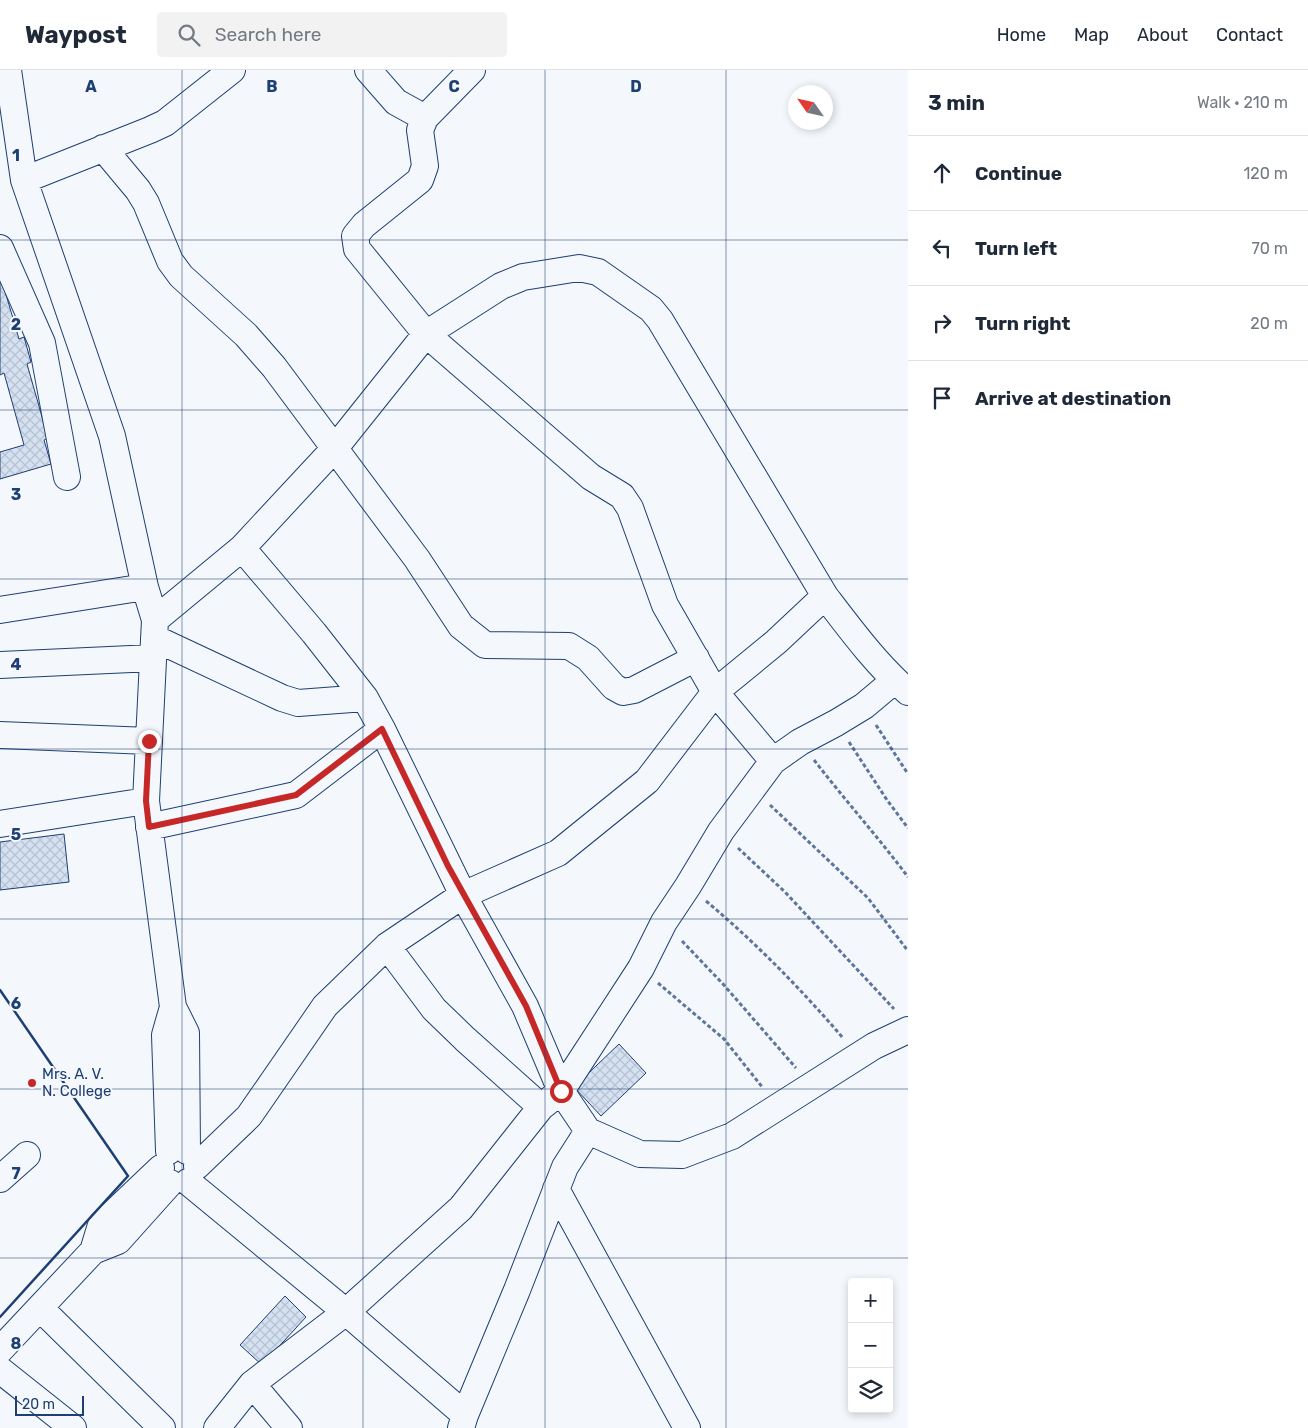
<!DOCTYPE html>
<meta charset="utf-8">
<style>
:root{--surface:#fff;--page:#f2f2f3;--text:#1f2937;--muted:#747a83;--line:#e0e1e3}
body{margin:0;font-family:Rubik,sans-serif;background:var(--page);color:var(--text)}
.controls{position:absolute;right:15px;bottom:15px;display:grid;overflow:hidden;border-radius:5px;box-shadow:0 2px 8px #0003}
.controls button{width:45px;height:45px;display:grid;place-items:center;padding:0;border:0;border-bottom:1px solid var(--line);background:var(--surface);color:var(--text);font:25px sans-serif}
.compass{position:absolute;left:788px;top:15px;width:45px;height:45px;border-radius:50%;background:var(--surface);box-shadow:0 2px 8px #0003;rotate:304deg}
.scale{position:absolute;left:15px;bottom:12px;width:69px;box-sizing:border-box;padding-left:5px;border:2px solid #1d3f73;border-top:0;font-size:14px;line-height:18px;white-space:nowrap;color:#1d3f73;-webkit-text-stroke:4px #f4f7fb;paint-order:stroke}
.stop{position:absolute;width:15px;height:15px;margin:-11px;border:4px solid #c62828;border-radius:50%;background:#fff}
.stop.end{background:#c62828;border-color:#fff;box-shadow:0 1px 5px #0008}
.list{margin:0;padding:0;list-style:none}
h2{display:flex;justify-content:space-between;align-items:center;height:65px;margin:0;padding:0 20px;font-size:21px}
h2 small{font-size:16px;font-weight:400;color:var(--muted)}
.list li{display:grid;grid-template-columns:32px 1fr auto;gap:15px;align-items:center;box-sizing:border-box;height:75px;padding:0 20px;border-top:1px solid var(--line)}
.list b{display:block;font-size:19px;white-space:nowrap}
.list em{font-size:16px;font-style:normal;color:var(--muted)}
.icon{flex:none;width:28px;height:28px;fill:none;stroke:currentColor;stroke-width:2;stroke-linecap:round;stroke-linejoin:round}
.map{position:relative;flex:none;width:908px;height:1358px;overflow:hidden}
header{display:flex;align-items:center;gap:30px;box-sizing:border-box;height:70px;padding:0 25px;background:var(--surface);border-bottom:1px solid var(--line)}
header strong{font-size:24px}
nav{display:flex;gap:28px;margin-inline-start:auto;font-size:18px}
.search{width:350px;height:45px;background:var(--page);display:flex;align-items:center;gap:12px;box-sizing:border-box;padding:0 18px;border-radius:5px;color:var(--muted);font-size:19px}
main{display:flex}
aside{flex:1;background:var(--surface)}
.map>svg:first-child{display:block}
.building{fill:url(#building-cross-hatch);stroke:#1d3f73}
.lines{fill:none;stroke-linecap:round;stroke-linejoin:round}
.minor-casing{stroke:#1d3f73;stroke-width:28}
.path{stroke:#5e769c;stroke-width:3;stroke-dasharray:4 2.5;stroke-linecap:butt}
.minor{stroke:#f4f7fb;stroke-width:26}
.wall{stroke:#1d3f73;stroke-width:2.5}
.route{stroke:#c62828;stroke-width:6}
.grid{fill:none;stroke:#1d3f73;stroke-width:1;stroke-opacity:0.55}
.poi-dot{fill:#c62828;stroke:#f4f7fb;stroke-width:2}
.labels{text-anchor:middle;dominant-baseline:central;stroke-width:4;stroke-linejoin:round;paint-order:stroke}
.poi-label{font-size:15px;fill:#1d3f73;stroke:#f4f7fb;text-anchor:start}
.grid-label{font-size:16px;text-anchor:middle;font-weight:bold;fill:#1d3f73;stroke:#f4f7fb;stroke-width:4;stroke-linejoin:round;paint-order:stroke}
</style>
<header>
<strong>Waypost</strong>
<div class="search"><svg class="icon" aria-label="search" viewBox="0 0 24 24"><circle cx="10" cy="10" r="6"/><path d="M15 15l6 6"/></svg>Search here</div>
<nav><a>Home</a><a>Map</a><a>About</a><a>Contact</a></nav>
</header>
<main>
<div class="map">
<svg width="908" height="1358" viewBox="0 0 908 1358">
<defs>
<pattern id="building-cross-hatch" width="8" height="8" patternUnits="userSpaceOnUse" patternTransform="scale(1.25)"><rect width="8" height="8" fill="#d5e0f0"/><path d="M0 0l8 8M0 8l8-8" fill="none" stroke="#b6c1d1"/></pattern>
</defs>
<rect width="100%" height="100%" fill="#f4f7fb"/>
<path class="building" d="M 0,204 L 19,269 L 24,267 L 31,292 L 27,294 L 48,368 L 44,370 L 51,394 L 0,409 L 0,382 L 24,375 L 4,303 L 0,305 Z
M 64,764 L 69,812 L 0,820 L 0,772 Z
M 619,974 L 646,1003 L 601,1046 L 574,1017 Z
M 285,1226 L 306,1247 L 262,1295 L 240,1275 Z"/>
<g class="lines">
<g class="minor-casing">
<path id="minor" d="M 8,0 L 24,110 L 112,366 L 145,517 L 155,550 L 146,731 L 173,937 L 186,963 L 187,1081
M 368,0 L 396,32 L 425,48
M 472,0 L 425,48 L 420,60 L 425,96 L 420,110 L 364,155 L 355,166 L 357,179 L 426,264 L 591,407 L 622,426 L 630,438 L 665,535 L 715,622 L 773,691
M 103,78 L 138,120 L 146,133 L 170,191 L 181,206 L 246,265 L 274,297 L 417,489 L 461,556 L 485,575 L 569,576 L 588,588 L 614,617 L 623,622 L 634,620 L 696,588
M 24,110 L 150,60 L 165,53 L 232,0
M 0,178 L 42,273 L 67,407
M 242,478 L 314,563 L 365,628 L 382,659 L 463,825 L 525,936 L 561,1021 L 541,1037 L 461,1138 L 346,1242 L 465,1345
M 0,540 L 145,517
M 155,550 L 242,478 L 335,378 L 426,264 L 501,216 L 523,207 L 579,198 L 598,202 L 651,239 L 660,250 L 825,526 C 851,560 876,594 908,622
M 154,568 L 282,628 L 298,633 L 365,628
M 0,595 L 153,588
M 0,665 L 149,671
M 0,754 L 146,731
M 149,757 L 296,725 L 382,659
M 387,876 L 434,939 L 465,969 L 541,1037
M 588,1061 L 561,1021 L 641,898 L 664,852 L 688,816 L 721,761 L 773,691 L 800,672 L 836,653 L 864,636 L 895,610
M 169,1081 L 165,965 L 173,937
M 197,1096 L 249,1046 L 325,936 L 387,876 L 463,825 L 558,783 L 647,711 L 715,622 L 776,572 L 825,526
M 0,1109 L 27,1085
M 188,1112 L 346,1242 L 252,1314 L 289,1358
M 556,1119 L 687,1358
M 93,1181 L 101,1155 L 161,1098
M 40,1238 L 162,1358
M 0,1280 L 93,1181 L 118,1171 L 170,1113
M 0,1300 L 73,1358
M 217,1358 L 252,1314
M 461,1358 L 465,1345 L 517,1220 L 565,1097 L 588,1061 L 640,1084 L 682,1085 L 732,1066 L 874,976 L 908,960"/>
</g>
<path class="path" d="M 876,655 L 908,704
M 849,672 L 887,730 L 908,758
M 814,690 C 845,730 878,767 908,807
M 770,735 L 868,828 L 908,881
M 738,778 L 785,822 L 894,939
M 706,831 C 756,873 801,919 843,968
M 682,871 L 723,914 L 796,998
M 658,913 L 724,969 L 763,1018"/>
<use href="#minor" class="minor"/>
<path class="wall" d="M 0,920 L 128,1106 L 0,1247"/>
</g>
<g class="lines">
<path class="route" d="M 149,671 L 146,731 L 149,757 L 296,725 L 382,659 L 448,796 L 526,936 L 561,1021"/>
</g>
<path class="grid" d="M 182,0 L 182,1358M 363,0 L 363,1358M 545,0 L 545,1358M 726,0 L 726,1358M 0,170 L 908,170M 0,340 L 908,340M 0,509 L 908,509M 0,679 L 908,679M 0,849 L 908,849M 0,1019 L 908,1019M 0,1188 L 908,1188"/>
<circle class="poi-dot" cx="32" cy="1013" r="5"/>
<g class="labels">
<g class="poi-label">
<text x="42" y="1004">Mrs. A. V.<tspan x="42" dy="17">N. College</tspan></text>
</g>
</g>
<g class="grid-label">
<text x="91" y="22">A</text>
<text x="272" y="22">B</text>
<text x="454" y="22">C</text>
<text x="636" y="22">D</text>
<text x="16" y="91">1</text>
<text x="16" y="260">2</text>
<text x="16" y="430">3</text>
<text x="16" y="600">4</text>
<text x="16" y="770">5</text>
<text x="16" y="939">6</text>
<text x="16" y="1109">7</text>
<text x="16" y="1279">8</text>
</g>
</svg>
<div class="controls">
<button>+</button>
<button>−</button>
<button><svg class="icon" aria-label="layers" viewBox="0 0 24 24"><path d="M12 4l9 5-9 5-9-5zM3 14l9 5 9-5"/></svg></button>
</div>
<svg class="compass" viewBox="-18 -18 36 36"><path d="M0-13l5 13h-10z" fill="#e53935"/><path d="M0 13l5-13h-10z" fill="#747a83"/></svg>
<div class="scale">20 m</div>
<div class="stop" style="left:561px;top:1021px"></div>
<div class="stop end" style="left:149px;top:671px"></div>
</div>
<aside>
<h2>3 min<small>Walk · 210 m</small></h2>
<ul class="list">
<li><svg class="icon" aria-label="ahead" viewBox="0 0 24 24"><path d="M12 20V5M6 11l6-6 6 6"/></svg><div><b>Continue</b></div><em>120 m</em></li>
<li><svg class="icon" aria-label="left" viewBox="0 0 24 24"><path d="M17 20v-9H6M10 6l-5 5 5 5"/></svg><div><b>Turn left</b></div><em>70 m</em></li>
<li><svg class="icon" aria-label="right" viewBox="0 0 24 24"><path d="M7 20v-9h11M14 6l5 5-5 5"/></svg><div><b>Turn right</b></div><em>20 m</em></li>
<li><svg class="icon" aria-label="arrive" viewBox="0 0 24 24"><path d="M6 21V4h12l-3 4 3 4H6"/></svg><div><b>Arrive at destination</b></div></li>
</ul>
</aside>
</main>
